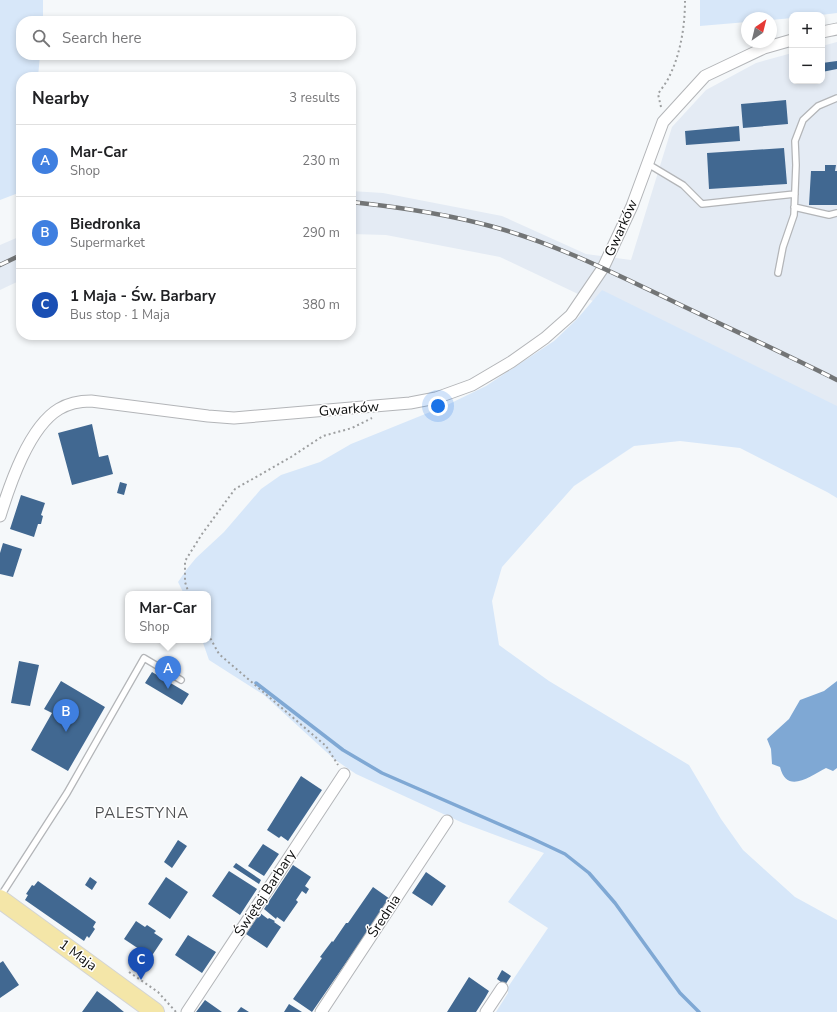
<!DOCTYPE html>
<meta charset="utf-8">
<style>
:root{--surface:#fff;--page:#f6f6f6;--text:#202124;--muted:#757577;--line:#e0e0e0;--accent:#907e25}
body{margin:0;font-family:"Nunito Sans",sans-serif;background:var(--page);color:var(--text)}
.controls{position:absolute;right:12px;top:12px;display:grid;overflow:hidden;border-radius:8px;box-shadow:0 2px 6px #0003}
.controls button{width:36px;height:36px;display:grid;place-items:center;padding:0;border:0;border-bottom:1px solid var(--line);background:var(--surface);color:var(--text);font:20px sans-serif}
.compass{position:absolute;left:741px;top:12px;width:36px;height:36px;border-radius:50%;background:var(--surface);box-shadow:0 2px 6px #0003;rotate:35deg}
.you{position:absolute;left:438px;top:406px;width:14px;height:14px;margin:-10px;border:3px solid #fff;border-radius:50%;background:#1a73e8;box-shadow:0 0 0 6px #1a73e833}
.badge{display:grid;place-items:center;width:26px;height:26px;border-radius:50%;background:var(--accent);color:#fff;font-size:13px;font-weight:700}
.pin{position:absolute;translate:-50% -33px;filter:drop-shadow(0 1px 2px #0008)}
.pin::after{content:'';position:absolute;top:21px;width:14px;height:12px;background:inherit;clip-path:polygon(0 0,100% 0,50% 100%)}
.popup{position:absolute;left:125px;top:591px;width:86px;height:52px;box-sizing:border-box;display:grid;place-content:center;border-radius:8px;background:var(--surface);filter:drop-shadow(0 1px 3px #0005);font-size:13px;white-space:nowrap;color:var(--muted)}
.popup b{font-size:15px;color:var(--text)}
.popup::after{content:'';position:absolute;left:50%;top:100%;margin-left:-8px;border:8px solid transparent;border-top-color:var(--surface)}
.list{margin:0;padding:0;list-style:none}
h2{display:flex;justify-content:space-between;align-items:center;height:52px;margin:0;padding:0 16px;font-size:17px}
h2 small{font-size:13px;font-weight:400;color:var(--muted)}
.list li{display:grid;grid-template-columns:26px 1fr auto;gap:12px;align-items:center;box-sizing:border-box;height:72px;padding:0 16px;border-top:1px solid var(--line)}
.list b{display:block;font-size:15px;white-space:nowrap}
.list p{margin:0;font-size:13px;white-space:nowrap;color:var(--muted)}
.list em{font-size:13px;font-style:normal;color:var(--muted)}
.icon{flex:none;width:22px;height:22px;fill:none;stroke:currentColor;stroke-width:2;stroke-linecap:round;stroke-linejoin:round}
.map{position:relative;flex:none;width:837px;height:1012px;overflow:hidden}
.search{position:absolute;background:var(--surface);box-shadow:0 2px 6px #0003;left:16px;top:16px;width:340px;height:44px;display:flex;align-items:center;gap:10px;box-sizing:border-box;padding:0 14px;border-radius:16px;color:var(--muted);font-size:15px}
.panel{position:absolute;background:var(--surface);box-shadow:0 2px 6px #0003;left:16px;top:72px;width:340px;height:268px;border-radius:16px}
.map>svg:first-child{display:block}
.built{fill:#e4ebf4}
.green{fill:#d7e7f9}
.water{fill:#7fa8d4}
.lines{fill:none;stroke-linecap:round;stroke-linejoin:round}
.stream{stroke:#7fa8d4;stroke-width:3.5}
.building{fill:#416891}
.lane-casing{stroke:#b3b5b8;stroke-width:8}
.street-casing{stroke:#b3b5b8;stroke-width:13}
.primary-casing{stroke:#d3d4d4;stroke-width:20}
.path{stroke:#9d9fa0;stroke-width:2;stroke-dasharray:2 3;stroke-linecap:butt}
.lane{stroke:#fff;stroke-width:5.5}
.street{stroke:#fff;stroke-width:11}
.primary{stroke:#f4e6a8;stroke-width:18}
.rail-casing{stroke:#737576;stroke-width:4.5}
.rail{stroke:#fff;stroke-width:3;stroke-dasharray:9;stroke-linecap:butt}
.labels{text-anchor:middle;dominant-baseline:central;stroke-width:3;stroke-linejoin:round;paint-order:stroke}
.street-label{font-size:14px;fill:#0d0e0e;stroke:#fff}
.neighbourhood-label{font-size:15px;letter-spacing:1px;fill:#4f5153;stroke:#fff}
</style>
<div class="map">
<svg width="837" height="1012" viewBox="0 0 837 1012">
<rect width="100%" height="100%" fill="#f5f8fa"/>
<path class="built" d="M 837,42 L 837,417 L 500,257 L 386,235 L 351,234 L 351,191 L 383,193 L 502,216 L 586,254 L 631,260 L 672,127 L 706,90 L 756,63 L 792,53 L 792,81 L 822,81 L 822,46 Z
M 21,236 L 21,280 L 0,290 L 0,245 Z"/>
<path class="green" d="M 0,0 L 43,0 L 43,21 L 21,21 L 21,55 L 40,55 L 38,77 L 21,77 L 21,192 L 0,200 Z
M 700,0 L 837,0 L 837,13 L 821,15 L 792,15 L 792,18 L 771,20 L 771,18 L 747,18 L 747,22 L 700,26 Z
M 602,290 L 837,406 L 837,498 L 827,492 L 740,448 L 680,441 L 634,446 L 574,486 L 502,567 L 492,601 L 499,645 L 549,681 L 689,765 L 721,819 L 743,850 L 795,897 L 837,920 L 837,1012 L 496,1012 L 508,993 L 508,987 L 548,928 L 508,902 L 544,853 L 463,823 L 356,774 L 334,759 L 264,695 L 209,660 L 202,640 L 208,640 L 208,594 L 184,594 L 178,582 L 187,569 L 196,558 L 224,532 L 261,489 L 281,475 L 320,462 L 351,444 L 445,406 L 486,386 L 554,341 L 577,319 Z"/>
<path class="water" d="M 837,681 L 837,768 L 833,771 L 826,768 C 810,776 787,795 780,767 L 772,764 L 771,749 L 767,739 L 789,719 L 800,700 L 824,691 Z"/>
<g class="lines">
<path class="stream" d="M 256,683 L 343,750 L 382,773 L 531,838 L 565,854 L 589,873 L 615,903 L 680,993 L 699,1012"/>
</g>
<path class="building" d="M 837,61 L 837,69 L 822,72 L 822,63 Z
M 786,100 L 788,124 L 743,128 L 741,104 Z
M 739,126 L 740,141 L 686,145 L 685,131 Z
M 784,148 L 787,184 L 709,189 L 707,153 Z
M 825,165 L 836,165 L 835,171 L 837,171 L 837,205 L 809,205 L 811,171 L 825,171 Z
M 92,424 L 99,457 L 108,455 L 113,474 L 72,485 L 58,433 Z
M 120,482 L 127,484 L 124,495 L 117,493 Z
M 21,495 L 45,503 L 41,515 L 43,516 L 41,524 L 38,524 L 34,537 L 10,529 Z
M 3,543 L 22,549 L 13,577 L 0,574 L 0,553 Z
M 19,661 L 39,665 L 30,706 L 11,703 Z
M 152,672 L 189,694 L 182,705 L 145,683 Z
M 61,681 L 105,707 L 68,771 L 31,750 L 52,713 L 44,709 Z
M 301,776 L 322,790 L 288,841 L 281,836 L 279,838 L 267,830 Z
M 178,840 L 187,846 L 172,868 L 164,862 Z
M 263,844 L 279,854 L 264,876 L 248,866 Z
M 236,863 L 261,880 L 259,884 L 233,867 Z
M 293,865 L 311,877 L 305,886 L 309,889 L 306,894 L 302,891 L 296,900 L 298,902 L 284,922 L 277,917 L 276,919 L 264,909 Z
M 229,871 L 257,889 L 240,915 L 212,896 Z
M 426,872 L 446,886 L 432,906 L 412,893 Z
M 90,877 L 97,882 L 92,890 L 85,885 Z
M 166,877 L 188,892 L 170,919 L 148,904 Z
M 38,881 L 96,922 L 93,927 L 95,929 L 89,938 L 87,936 L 84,941 L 25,900 L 28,895 L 26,894 L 32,885 L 34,886 Z
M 373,887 L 390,899 L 312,1012 L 293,999 L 322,958 L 320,957 L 332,941 L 333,942 L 346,923 L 348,923 Z
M 260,913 L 268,919 L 269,918 L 275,921 L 274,922 L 281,927 L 267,948 L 246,934 Z
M 136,921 L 145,927 L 147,925 L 156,931 L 154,933 L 163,939 L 151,957 L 124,939 Z
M 188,935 L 216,952 L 202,973 L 175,955 Z
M 3,961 L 19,985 L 0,998 L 0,963 Z
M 502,970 L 511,976 L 505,985 L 497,979 Z
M 469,977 L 489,991 L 485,998 L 476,1012 L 447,1012 Z
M 97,991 L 113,1003 L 124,1012 L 82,1012 Z
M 205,1000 L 222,1012 L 196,1012 Z
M 289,1004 L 302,1012 L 284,1012 Z
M 241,1007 L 249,1012 L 237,1012 Z"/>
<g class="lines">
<g class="lane-casing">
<path id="lane" d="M 648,164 L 683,185 L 702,204 L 795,194
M 794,207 L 829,215 L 837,213
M 778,273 L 783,247 L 794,215 L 796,165 L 795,141 L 803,120 L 818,106 L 837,98
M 0,897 L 67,793 L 144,658 L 181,680"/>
</g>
<g class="street-casing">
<path id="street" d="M 822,32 L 837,29
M 0,516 C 10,484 29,427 59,409 C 69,403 80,401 91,401 L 208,416 L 234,418 L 410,403 L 436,398 L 472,385 L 511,362 L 545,338 L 571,315 L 603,268 L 632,206 L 663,122 L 705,76 L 764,48 L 792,40
M 187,1012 L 344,774
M 321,1012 L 447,821
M 486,1012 L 502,988"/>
</g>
<g class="primary-casing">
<path id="primary" d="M 0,899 L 155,1012"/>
</g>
<path class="path" d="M 661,107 L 658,94 C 662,88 667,82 670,75 C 681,52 685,25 685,0
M 189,594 L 185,582 L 185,561 L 202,534 L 235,489 L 291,457 L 323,436 L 352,428 L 372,418
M 208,634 L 219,654 L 326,746 L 338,765
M 129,972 L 158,992 L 176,1012"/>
<use href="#lane" class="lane"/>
<use href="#street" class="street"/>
<use href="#primary" class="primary"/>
<g class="rail-casing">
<path id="rail" d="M 351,202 C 399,207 447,214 494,227 C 553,243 607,270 662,296 C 720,324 779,351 837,380
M 0,265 L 21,255"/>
</g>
<use href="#rail" class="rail"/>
</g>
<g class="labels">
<g class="street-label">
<text transform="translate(621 228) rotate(-66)">Gwarków</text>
<text transform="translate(349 409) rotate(-5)">Gwarków</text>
<text transform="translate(265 893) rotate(-57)">Świętej Barbary</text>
<text transform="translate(384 916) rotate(-57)">Średnia</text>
<text transform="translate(78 955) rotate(36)">1 Maja</text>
</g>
<g class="neighbourhood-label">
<text x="142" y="813">PALESTYNA</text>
</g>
</g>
</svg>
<div class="controls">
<button>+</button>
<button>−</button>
</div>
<svg class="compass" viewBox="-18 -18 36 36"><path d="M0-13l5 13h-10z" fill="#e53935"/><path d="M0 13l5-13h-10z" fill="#757577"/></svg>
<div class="you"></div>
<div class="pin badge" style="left:168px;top:689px;background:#3f7fe0">A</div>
<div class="popup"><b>Mar-Car</b>Shop</div>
<div class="pin badge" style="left:66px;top:732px;background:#3f7fe0">B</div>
<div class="pin badge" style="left:141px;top:980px;background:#1a4fb4">C</div>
<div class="search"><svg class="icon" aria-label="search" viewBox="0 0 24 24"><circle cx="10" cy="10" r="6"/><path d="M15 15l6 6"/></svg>Search here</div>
<section class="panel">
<h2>Nearby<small>3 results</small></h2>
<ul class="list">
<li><span class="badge" style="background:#3f7fe0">A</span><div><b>Mar-Car</b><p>Shop</p></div><em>230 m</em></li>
<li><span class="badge" style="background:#3f7fe0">B</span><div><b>Biedronka</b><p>Supermarket</p></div><em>290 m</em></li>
<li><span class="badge" style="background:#1a4fb4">C</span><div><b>1 Maja - Św. Barbary</b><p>Bus stop · 1 Maja</p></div><em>380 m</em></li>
</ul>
</section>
</div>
